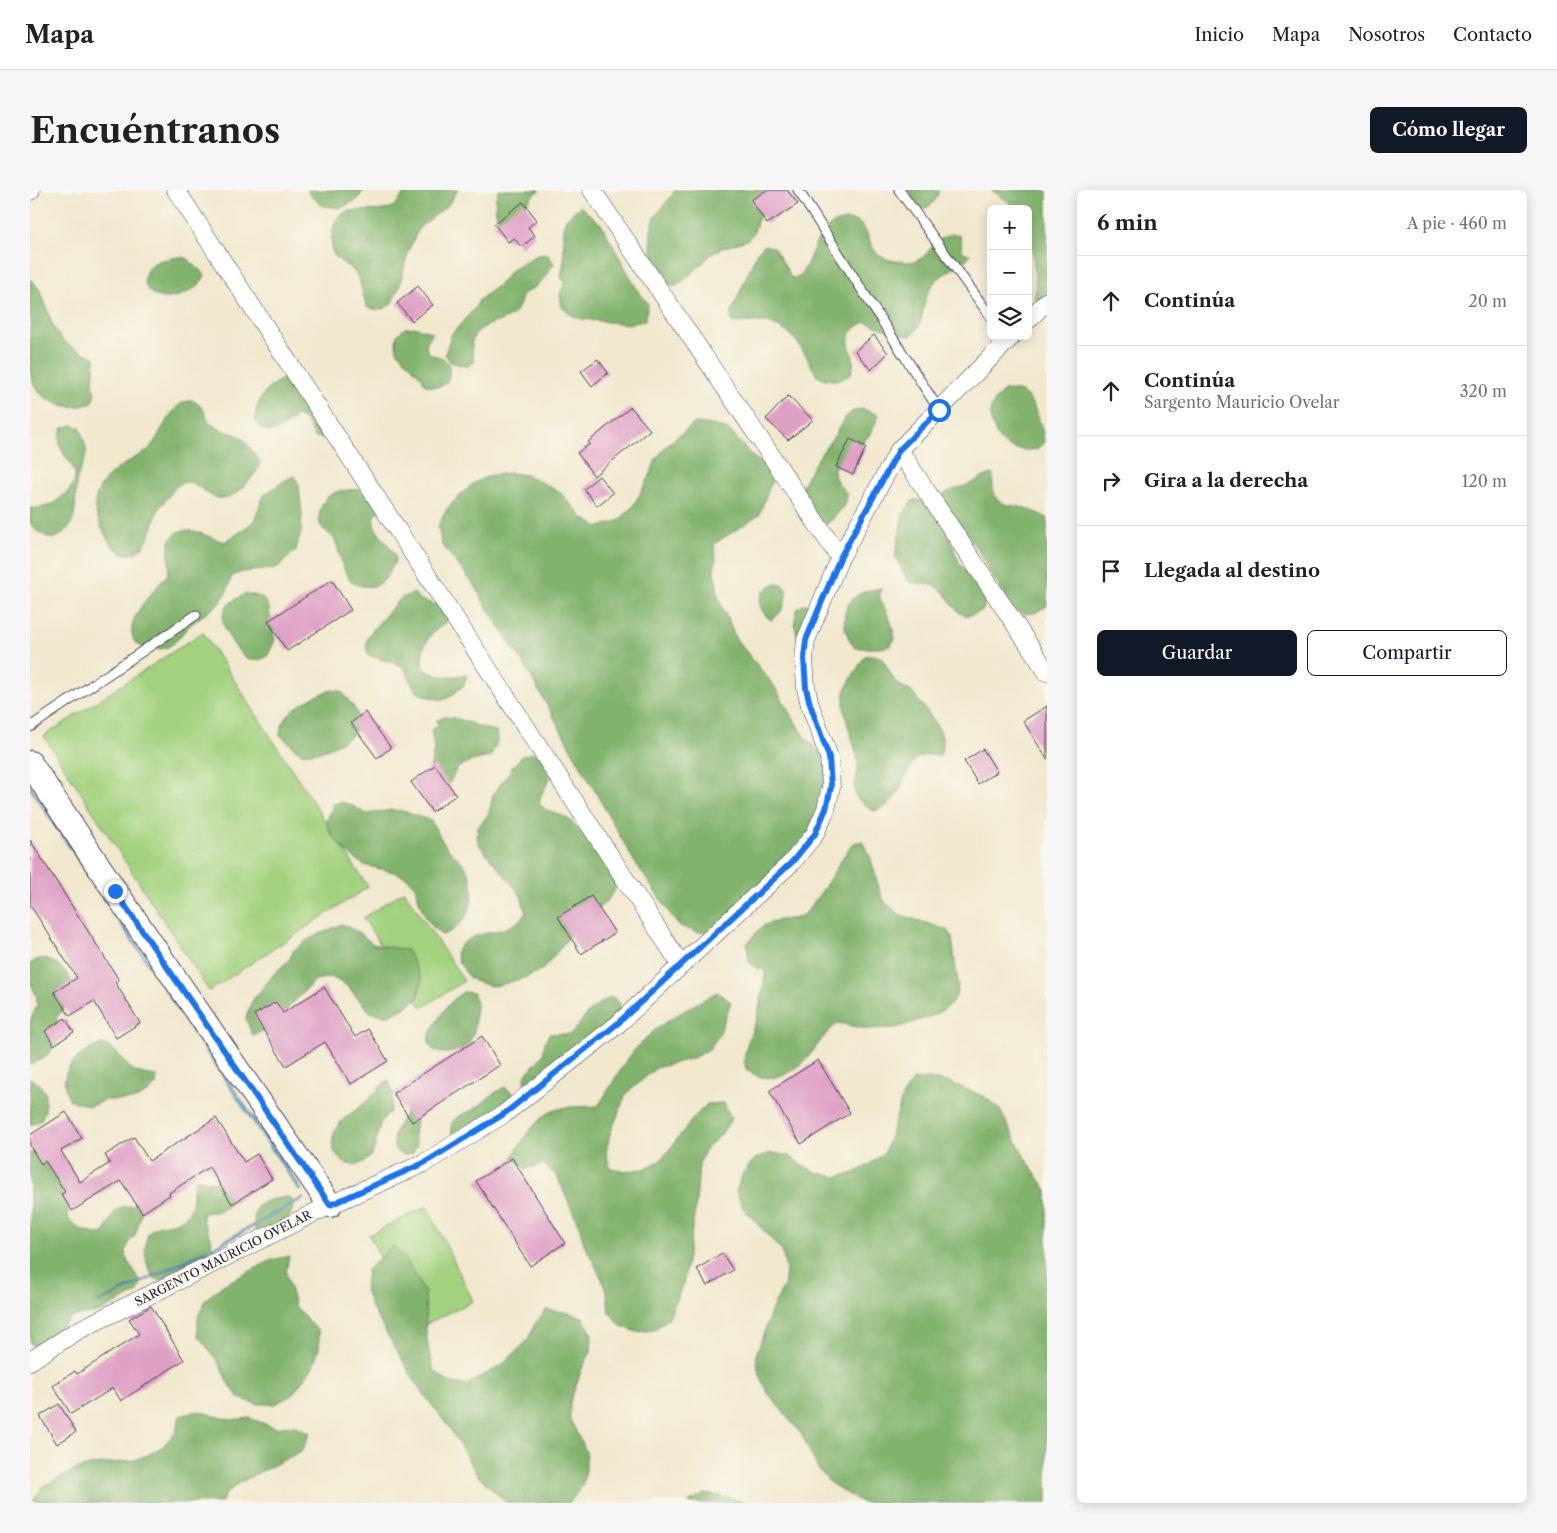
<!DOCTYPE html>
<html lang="es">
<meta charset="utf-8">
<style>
:root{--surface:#fff;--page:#f6f6f6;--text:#202124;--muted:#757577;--line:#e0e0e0;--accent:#111827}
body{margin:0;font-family:"Libre Caslon Text",serif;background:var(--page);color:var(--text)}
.controls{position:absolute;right:15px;top:15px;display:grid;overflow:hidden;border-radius:8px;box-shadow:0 2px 12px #0003}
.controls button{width:45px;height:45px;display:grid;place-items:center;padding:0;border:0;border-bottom:1px solid var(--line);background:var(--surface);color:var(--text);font:25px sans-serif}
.stop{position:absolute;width:15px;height:15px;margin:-11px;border:4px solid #1a73e8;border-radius:50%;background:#fff}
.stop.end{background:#1a73e8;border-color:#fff;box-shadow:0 1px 5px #0008}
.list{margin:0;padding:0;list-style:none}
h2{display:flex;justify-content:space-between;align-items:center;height:65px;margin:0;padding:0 20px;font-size:21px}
h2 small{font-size:16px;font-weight:400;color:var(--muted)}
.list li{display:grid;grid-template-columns:32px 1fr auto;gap:15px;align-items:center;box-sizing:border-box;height:90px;padding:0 20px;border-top:1px solid var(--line)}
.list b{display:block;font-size:19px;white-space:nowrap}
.list p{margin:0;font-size:16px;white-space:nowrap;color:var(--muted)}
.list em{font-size:16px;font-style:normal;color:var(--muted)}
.actions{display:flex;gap:10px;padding:15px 20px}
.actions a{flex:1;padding:11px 0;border:1px solid var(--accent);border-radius:8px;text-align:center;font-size:18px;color:var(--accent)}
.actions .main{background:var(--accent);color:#fff}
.icon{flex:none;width:28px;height:28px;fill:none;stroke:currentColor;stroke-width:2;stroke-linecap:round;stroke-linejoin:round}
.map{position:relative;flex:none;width:1017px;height:1313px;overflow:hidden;border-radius:8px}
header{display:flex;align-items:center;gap:30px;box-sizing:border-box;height:70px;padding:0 25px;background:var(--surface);border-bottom:1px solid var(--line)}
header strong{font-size:24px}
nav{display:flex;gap:28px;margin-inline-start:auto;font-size:18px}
.intro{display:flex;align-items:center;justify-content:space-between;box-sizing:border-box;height:120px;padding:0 30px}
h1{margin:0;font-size:35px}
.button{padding:12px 22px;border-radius:8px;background:var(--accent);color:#fff;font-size:18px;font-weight:700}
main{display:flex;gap:30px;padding:0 30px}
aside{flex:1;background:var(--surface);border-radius:8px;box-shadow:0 2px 12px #0003}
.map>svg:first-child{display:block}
.green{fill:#a3d17e;stroke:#627a5c}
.forest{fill:#82b36d;stroke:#526a54}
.water{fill:#5ea4d4;stroke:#406388}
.building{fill:#dfa0c6}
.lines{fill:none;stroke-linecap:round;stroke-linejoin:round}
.lane-casing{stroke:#414051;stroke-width:11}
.street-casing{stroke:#414051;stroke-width:19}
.secondary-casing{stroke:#414051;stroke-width:26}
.lane{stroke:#fff;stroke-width:9}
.street{stroke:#fff;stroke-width:18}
.secondary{stroke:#fff;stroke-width:24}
.route{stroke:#1a73e8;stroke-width:6}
.labels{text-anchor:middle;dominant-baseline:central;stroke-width:4;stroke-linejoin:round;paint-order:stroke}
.street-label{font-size:12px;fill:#22223b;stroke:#fbf7ec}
</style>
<header>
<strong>Mapa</strong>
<nav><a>Inicio</a><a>Mapa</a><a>Nosotros</a><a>Contacto</a></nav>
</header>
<div class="intro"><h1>Encuéntranos</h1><a class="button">Cómo llegar</a></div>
<main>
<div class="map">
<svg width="1017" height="1313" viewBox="0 0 1017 1313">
<rect width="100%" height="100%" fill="#fbf7ec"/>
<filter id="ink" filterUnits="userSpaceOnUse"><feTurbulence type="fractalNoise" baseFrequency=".02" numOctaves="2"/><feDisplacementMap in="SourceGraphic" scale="10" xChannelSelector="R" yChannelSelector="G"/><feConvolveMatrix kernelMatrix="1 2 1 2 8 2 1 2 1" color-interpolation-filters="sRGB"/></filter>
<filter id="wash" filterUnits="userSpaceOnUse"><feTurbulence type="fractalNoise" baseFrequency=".0096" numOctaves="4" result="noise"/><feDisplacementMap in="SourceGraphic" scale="20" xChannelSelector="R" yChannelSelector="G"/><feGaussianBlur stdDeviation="1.12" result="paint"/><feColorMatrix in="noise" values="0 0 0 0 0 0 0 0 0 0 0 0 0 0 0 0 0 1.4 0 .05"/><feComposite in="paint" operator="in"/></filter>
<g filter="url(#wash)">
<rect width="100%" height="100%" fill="#f1e8ce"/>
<path class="green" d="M 173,442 L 338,697 L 179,801 L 14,546 Z
M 374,701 L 434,791 L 392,818 L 333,728 Z
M 397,1016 L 443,1111 L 386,1139 L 339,1045 Z"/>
<path class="forest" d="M 278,0 L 334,0 L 327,10 L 310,18 L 293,16 L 278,3 Z
M 376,0 L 428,0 L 418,15 L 389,38 L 378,62 L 369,98 L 361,114 L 354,119 L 346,120 L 337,117 C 332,106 332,93 326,84 C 320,76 308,72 303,63 C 300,56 302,47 303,40 C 308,10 338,25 358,19 C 367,16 371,8 376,0 Z
M 469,0 L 510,0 L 503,5 L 492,20 L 469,31 C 464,21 464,9 469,0 Z
M 645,0 L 748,0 L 732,8 L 729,27 L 723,44 L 717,50 L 692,58 L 682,64 L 661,84 L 647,96 C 644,95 642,95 639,94 C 623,86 617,48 623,32 C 627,21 639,11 645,0 Z
M 866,0 L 909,0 L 909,1 C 906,12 897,23 884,17 C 878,14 871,5 866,0 Z
M 961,0 L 1017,0 L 1017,116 L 1010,115 L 1004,108 L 1006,98 L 1001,40 L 998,31 L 998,19 L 989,19 Z
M 550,16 L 571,34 L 607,99 L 618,114 L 615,131 L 597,134 L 552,129 L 542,126 L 532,117 L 530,104 L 535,92 L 531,88 L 534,70 L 533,37 L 536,29 Z
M 815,30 C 843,30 833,53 850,66 C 854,69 861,70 865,71 C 872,71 879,73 885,71 C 894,69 899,60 905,53 C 910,48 916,46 922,44 L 930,46 L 933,62 L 941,65 C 929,78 908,83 899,100 C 890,116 896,135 880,146 L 862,142 L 836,132 C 827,136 817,142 819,153 C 819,158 823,163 823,169 C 824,175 822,180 820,185 C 808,192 799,191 787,186 C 772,159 764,136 729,132 C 720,131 712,134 702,132 L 701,123 L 727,62 L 734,55 L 743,57 L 753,72 L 761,88 L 769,87 C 773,81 777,75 779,69 C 789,48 790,36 815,30 Z
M 517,64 L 524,73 C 514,90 511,94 493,104 C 491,110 490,117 485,122 C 473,135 446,132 442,152 C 441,158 443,166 444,172 L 437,177 L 420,172 L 415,164 L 421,145 L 445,118 L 449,110 L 471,93 L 483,78 L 491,73 L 508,65 Z
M 148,67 L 157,68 L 175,85 C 171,95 165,98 156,103 C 117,122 100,82 129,71 C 135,69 142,68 148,67 Z
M 0,89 C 20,105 15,131 31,148 C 39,158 54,162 65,168 L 63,196 L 65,204 L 62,213 C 42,221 16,215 5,196 C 2,191 1,186 0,180 Z
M 385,137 L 403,143 C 399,147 394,155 397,160 C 401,167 409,165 414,169 C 423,176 421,192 411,196 C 406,198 400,196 395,195 L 392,188 L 367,161 L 366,154 L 367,145 L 375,138 Z
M 258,186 L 299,241 L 293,248 L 284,247 L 276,231 L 267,226 C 260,231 253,239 244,241 C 239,242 234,241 230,237 C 218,226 232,204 241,196 C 246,192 253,189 258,186 Z
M 975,200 C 980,201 987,200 991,202 C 1004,207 1013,239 1014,252 L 1008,259 C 998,261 983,260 974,254 C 970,251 967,246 965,241 C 956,223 960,213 975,200 Z
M 161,210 C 179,218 172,226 184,236 C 191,241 204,243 210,246 C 216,251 225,265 230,272 C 228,282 223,286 216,294 C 184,330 171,286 153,293 C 148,294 144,299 141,303 C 137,309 131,314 128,321 C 122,335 119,361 100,364 C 90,365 81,356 77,348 C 73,340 68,331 66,323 C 60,299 82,281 101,270 C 107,266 115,264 120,258 C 129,246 135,231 145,219 C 149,214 155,212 161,210 Z
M 832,219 L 849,225 C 845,233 843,242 836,249 C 828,257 804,269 804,281 C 803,289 812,298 817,304 C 815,318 807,325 797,334 C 789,335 777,338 772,331 C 754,309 793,261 805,245 C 809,238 812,230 818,225 C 822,221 826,220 832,219 Z
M 665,233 L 683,235 L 700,241 L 722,266 L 745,283 L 729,325 L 684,354 L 686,370 L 684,380 L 689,409 L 706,449 L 745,497 L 773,545 L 797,570 L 797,589 L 773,659 L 683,743 L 666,742 L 648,735 L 604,671 L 495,476 L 454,413 L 446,397 L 412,355 L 408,336 L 417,319 L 430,305 L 444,293 L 461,285 L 480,283 L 497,285 L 530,302 L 554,329 L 569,337 L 588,331 L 602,318 L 620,286 L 626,269 L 638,254 Z
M 42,235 L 50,238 C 52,245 56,253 56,260 C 57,270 50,277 48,286 C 42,310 53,338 23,349 C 15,346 2,341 0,331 C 0,327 0,322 0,318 C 12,319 20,316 29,309 C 71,278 15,268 33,238 Z
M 963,284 C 963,290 962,298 964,304 C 969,317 984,315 995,318 C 1003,321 1010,324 1017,328 L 1017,416 L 1005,423 L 995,424 L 984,420 L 962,386 L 947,358 L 927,335 L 909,307 C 920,299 932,298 944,292 C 951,288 955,286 963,284 Z
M 265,286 L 269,296 L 272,324 L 271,342 L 266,360 L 246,379 L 212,382 L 202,386 C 199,395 197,404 191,411 C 185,419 172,425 164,432 C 147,445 145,464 118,458 C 111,457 105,455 103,448 C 96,428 120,406 131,392 C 133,389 137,386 138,383 C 143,371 131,351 150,341 C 160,337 184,349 194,352 L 210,342 L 224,331 L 234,305 L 257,289 Z
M 333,299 C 342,299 351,298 358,305 L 358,309 C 333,335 345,336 361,359 C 364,362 366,365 365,369 C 365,373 362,376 361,379 C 359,384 354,392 349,394 C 345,397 339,397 334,396 C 311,395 313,365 304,349 C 301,343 294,342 291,336 C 288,332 289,326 290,321 C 296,298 313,301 333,299 Z
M 883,310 C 886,310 888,310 891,311 C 899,315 916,337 920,346 C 923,355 925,364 929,372 C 939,390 960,395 953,420 C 922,438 926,405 904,396 C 895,392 887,395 878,391 L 865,366 L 873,325 Z
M 743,394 L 752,394 L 757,401 C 754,416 755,421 741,430 C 725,419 727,403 743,394 Z
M 851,398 L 849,406 L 861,432 L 865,449 L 860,456 L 851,458 L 825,458 C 813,444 809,419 825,407 C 831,401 843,400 851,398 Z
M 384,403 L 391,410 L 410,416 L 424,426 L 401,444 L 393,459 L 392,477 C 409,490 417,486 437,485 L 434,495 L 421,506 L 413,510 L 395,506 L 387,502 L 382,494 L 373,476 L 338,465 L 336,455 L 338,447 L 344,438 L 371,408 Z
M 215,404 L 224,405 L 232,408 L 238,415 L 245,450 L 237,467 C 232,469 227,471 222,470 C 209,468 191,438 193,426 C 194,414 206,409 215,404 Z
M 775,414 L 780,415 L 780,420 L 769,448 C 763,439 764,427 768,418 Z
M 844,465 L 852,468 L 866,493 L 882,502 L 893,516 L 909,539 L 912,547 L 913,557 L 910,565 C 904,565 896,564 890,567 C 872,574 876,614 844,621 C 838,617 827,611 825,603 C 823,594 828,585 828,576 C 827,553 812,531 814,507 C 816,493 828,478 835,466 Z
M 302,500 L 311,501 C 318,510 331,523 329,535 C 327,548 284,567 272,563 C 264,560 257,550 250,545 C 252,520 281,507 302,500 Z
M 415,527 C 433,527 448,539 466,541 L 468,550 L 460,567 C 450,569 432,572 426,580 C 423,585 422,589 418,595 L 399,585 L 404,559 L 401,540 L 409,535 L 406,531 Z
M 503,563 L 512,565 L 520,589 L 511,605 L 509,614 L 516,620 L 533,626 L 541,631 L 553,645 L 561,650 L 588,686 L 584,702 L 577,711 L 540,743 L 536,751 L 513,779 L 497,787 L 470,795 L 461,796 L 444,791 L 438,786 L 428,771 L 426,762 C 438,741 462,745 481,736 C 487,733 492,728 496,723 L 491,706 L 486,699 L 450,656 L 447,648 L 448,638 L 459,623 L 463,605 L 486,572 L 492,566 Z
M 312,612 L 321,615 L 336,624 L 362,620 L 373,621 L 401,631 C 406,640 411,649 417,658 C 420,663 427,666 431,671 C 444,685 446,710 436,726 C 430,735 423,742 412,745 C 400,737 394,725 389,711 C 387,703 386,696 380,690 C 371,682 349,679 337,676 C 325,672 297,646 297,632 C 298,627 301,620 303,614 Z
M 832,651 L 840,666 L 850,702 L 854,711 L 869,724 L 917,740 L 922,747 L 928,796 L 926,806 L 921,814 L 905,825 L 866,838 L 836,839 L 809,833 C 790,844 783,869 763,880 C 759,883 754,884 749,886 C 736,890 726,887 716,879 C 711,861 722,844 727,826 C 730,817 731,808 733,799 C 734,792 736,788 734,780 L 726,778 L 719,772 L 717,754 L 728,740 L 735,735 L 744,731 L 767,728 L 776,723 L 794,698 L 817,661 L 824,653 Z
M 312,734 L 328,742 L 343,754 L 377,760 L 392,790 L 388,808 L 373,819 L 356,826 L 340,822 L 316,795 L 301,787 L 285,790 L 238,839 L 222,845 L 216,828 L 222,811 L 245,783 L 259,770 L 264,760 L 279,749 Z
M 15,768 C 30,773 49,791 41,808 C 38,815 31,822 26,828 L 29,836 L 21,861 L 14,868 L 0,875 L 0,831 L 7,816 L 7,807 L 0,792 L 0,774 L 6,770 Z
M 434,802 L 443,803 C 447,811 446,817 445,826 C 445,835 445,843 440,851 C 431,864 401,870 399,851 C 398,844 404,836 408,830 C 413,821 424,806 434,802 Z
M 687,802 L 701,812 L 689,845 L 679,859 L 663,868 L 626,878 L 596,904 L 580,944 L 576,962 L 580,978 L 597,981 L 614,979 L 631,970 L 665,926 L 677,914 L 694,913 L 701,929 L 691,945 L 677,957 L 669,974 L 666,1014 L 654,1091 L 639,1128 L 624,1140 L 607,1142 L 591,1136 L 579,1122 L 577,1103 L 571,1087 L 554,1054 L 549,1036 L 527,986 L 513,974 L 495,979 L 482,968 C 494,949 507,923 532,918 C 543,916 556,917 568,916 C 582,896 593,871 611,853 C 632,831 661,817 687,802 Z
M 580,807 C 590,809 591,815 591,824 L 495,903 L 495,889 L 496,884 L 513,865 L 515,852 L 519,844 L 540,844 L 544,841 L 559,821 Z
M 72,854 C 89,858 90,871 103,880 C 110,884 119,885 127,886 L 126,895 L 119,902 L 110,907 L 102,910 L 75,910 L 67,914 L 59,916 L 40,910 C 24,881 47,864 72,854 Z
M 0,888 L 9,894 L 15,902 L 15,920 L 11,930 L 0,936 Z
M 899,889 L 919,892 L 955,907 L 969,918 L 995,968 L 1017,1000 L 1017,1313 L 833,1313 L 800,1293 L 788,1279 L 772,1245 L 737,1202 L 729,1185 L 726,1165 L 744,1114 L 754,1097 L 756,1080 L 752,1061 L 713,1018 L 706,1001 L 713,983 L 725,969 L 741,963 L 758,965 L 773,976 L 789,983 L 807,987 L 824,983 L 840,974 L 855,962 L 873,905 L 883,890 Z
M 359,891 L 363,903 L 360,922 L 351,932 L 343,963 C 324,991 290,964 307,937 C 314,926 327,920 336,912 C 343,906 349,898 355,892 Z
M 475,897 L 487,906 L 482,926 L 463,942 L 450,948 L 423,949 C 422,944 420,938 422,933 C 427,924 441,922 449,916 C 458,908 464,902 475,897 Z
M 376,922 L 386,931 L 384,945 L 387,954 L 383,963 L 374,965 L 366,961 C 359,948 369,933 376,922 Z
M 0,962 L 22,972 L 36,998 L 38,1028 L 48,1038 L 65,1044 L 74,1043 C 78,1037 83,1021 89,1018 C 93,1016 102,1016 106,1015 L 112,1021 L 105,1046 L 99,1052 L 96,1061 L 97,1070 L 111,1093 L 108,1102 L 68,1123 L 42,1127 L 16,1150 L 15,1159 L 6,1157 L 0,1153 Z
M 166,988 L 191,994 L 205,1009 C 194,1021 189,1022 173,1023 C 171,1032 178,1040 181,1048 C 188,1068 146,1084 132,1091 C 125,1090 121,1085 119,1079 C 116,1071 114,1061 116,1052 C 119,1027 143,1040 157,1025 C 167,1014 160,998 166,988 Z
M 256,1007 L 261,1008 C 266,1018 259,1030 250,1036 C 243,1040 233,1042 226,1045 C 220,1013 228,1012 256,1007 Z
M 362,1056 L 376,1069 L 395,1103 L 396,1143 L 399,1162 L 404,1180 L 418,1192 L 436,1195 L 471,1176 L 497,1151 L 505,1134 L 516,1120 L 535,1122 L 553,1127 L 562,1144 L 561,1162 L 552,1178 L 540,1213 L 540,1229 L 556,1262 L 556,1280 L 552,1296 L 541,1311 L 538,1313 L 477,1313 L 448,1286 L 420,1239 L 387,1195 L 340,1115 L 335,1099 L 337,1080 Z
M 259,1066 L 256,1083 L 265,1116 L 289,1142 L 289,1159 L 283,1177 L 262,1205 L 245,1214 L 226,1214 L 209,1208 L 198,1193 L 190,1175 L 168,1145 L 168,1126 L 176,1109 L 193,1095 L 242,1070 Z
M 168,1221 L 200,1230 L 219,1228 L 246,1238 L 263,1235 L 280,1243 L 273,1260 L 207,1294 L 195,1305 L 191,1313 L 2,1313 L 12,1297 L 45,1280 L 62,1275 L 101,1271 L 118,1265 L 133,1256 L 146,1242 L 150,1226 Z
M 675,1304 L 698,1307 L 715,1313 L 658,1313 Z"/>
<path class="water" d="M 0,594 L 272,1000 L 269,1001 L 0,599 Z
M 273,1007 L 274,1009 L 185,1058 L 69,1113 L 68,1112 L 184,1056 Z"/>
<g id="blocks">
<path class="building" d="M 737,0 L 757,0 L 768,14 L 737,34 L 721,10 Z
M 493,12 L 507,30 L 498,37 L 505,46 L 491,57 L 484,48 L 478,52 L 464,34 Z
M 388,96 L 403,115 L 382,131 L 367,113 Z
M 844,145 L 858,163 L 841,180 L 825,161 Z
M 568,169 L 578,183 L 562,196 L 551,181 Z
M 758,206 L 783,230 L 758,250 L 736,229 Z
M 601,217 L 620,240 L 564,286 L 547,263 L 560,254 L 558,252 Z
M 820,249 L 836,257 L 823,285 L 806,277 Z
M 569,286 L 583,303 L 567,316 L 554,299 Z
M 302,390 L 321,420 L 257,461 L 238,431 Z
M 1017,516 L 1017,569 L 993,531 Z
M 335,522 L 361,558 L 347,568 L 321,533 Z
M 953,559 L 967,582 L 948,594 L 934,571 Z
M 405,575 L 426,605 L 402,622 L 381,592 Z
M 0,650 L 89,790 L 85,792 L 110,833 L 86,848 L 64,811 L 40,826 L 24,802 L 47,788 L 0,715 Z
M 561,706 L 585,743 L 551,764 L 528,727 Z
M 294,797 L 325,847 L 338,839 L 358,871 L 321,894 L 295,852 L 256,876 L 224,825 L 246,812 L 253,823 Z
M 35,828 L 44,842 L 24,855 L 15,841 Z
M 452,846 L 470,875 L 382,932 L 363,903 Z
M 788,870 L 820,923 L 771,954 L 739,901 Z
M 36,922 L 52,948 L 31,961 L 50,992 L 80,973 L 75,965 L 104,947 L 119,971 L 186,928 L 214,972 L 227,964 L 242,989 L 202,1014 L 179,977 L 139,1003 L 140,1005 L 112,1023 L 91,991 L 42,1021 L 31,1004 L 35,1002 L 15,971 L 11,974 L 0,956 L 0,945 Z
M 482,968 L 535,1053 L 500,1076 L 446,991 Z
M 692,1063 L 703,1080 L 677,1096 L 667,1079 Z
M 121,1116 L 154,1170 L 91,1211 L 83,1198 L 41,1224 L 23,1196 L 45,1181 L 47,1184 L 109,1144 L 99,1129 Z
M 29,1214 L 46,1242 L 27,1254 L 10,1226 Z"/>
</g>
</g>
<g filter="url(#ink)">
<use href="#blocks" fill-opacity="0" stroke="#414051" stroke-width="1"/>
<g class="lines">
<g class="lane-casing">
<path id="lane" d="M 768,0 L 909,220
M 869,0 L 961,127
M 0,537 L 166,425"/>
</g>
<g class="street-casing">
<path id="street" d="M 146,0 L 651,775
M 562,0 L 810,368
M 0,1 L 1,0
M 998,130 L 1017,111
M 869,260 L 1017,482
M 0,1171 L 47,1141 L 300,1015 L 394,973 L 474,924 L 587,835 L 762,672 L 785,644 L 796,619 L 801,597 L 799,567 L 780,515 L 776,498 L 774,469 L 776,450 L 810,368 L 869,260 L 982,146"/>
</g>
<g class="secondary-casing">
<path id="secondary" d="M 0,573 L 85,701 L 300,1015"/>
</g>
<use href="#lane" class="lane"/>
<use href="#street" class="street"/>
<use href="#secondary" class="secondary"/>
</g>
</g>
<g class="lines" filter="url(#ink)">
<path class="route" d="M 85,701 L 300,1015 L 394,973 L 474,924 L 587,834 L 762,672 L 785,644 L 796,619 L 801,597 L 799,567 L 780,514 L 776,498 L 774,469 L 776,450 L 810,368 L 869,260 L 909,220"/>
</g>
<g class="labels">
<g class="street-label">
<text transform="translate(193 1068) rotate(-27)">SARGENTO MAURICIO OVELAR</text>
</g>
</g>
</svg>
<div class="controls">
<button>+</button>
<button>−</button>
<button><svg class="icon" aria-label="layers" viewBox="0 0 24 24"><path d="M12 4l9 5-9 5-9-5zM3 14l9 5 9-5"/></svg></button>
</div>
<div class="stop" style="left:909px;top:220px"></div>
<div class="stop end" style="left:85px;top:701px"></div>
</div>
<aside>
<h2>6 min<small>A pie · 460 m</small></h2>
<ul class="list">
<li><svg class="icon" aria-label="ahead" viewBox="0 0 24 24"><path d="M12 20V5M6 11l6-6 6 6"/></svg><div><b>Continúa</b></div><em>20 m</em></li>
<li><svg class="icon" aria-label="ahead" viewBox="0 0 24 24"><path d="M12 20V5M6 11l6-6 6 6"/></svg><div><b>Continúa</b><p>Sargento Mauricio Ovelar</p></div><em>320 m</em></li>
<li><svg class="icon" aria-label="right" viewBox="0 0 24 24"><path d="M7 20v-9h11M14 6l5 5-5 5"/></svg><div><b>Gira a la derecha</b></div><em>120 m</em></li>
<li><svg class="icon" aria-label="arrive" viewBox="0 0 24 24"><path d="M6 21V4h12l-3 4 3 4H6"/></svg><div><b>Llegada al destino</b></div></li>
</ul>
<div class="actions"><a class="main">Guardar</a><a>Compartir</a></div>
</aside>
</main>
